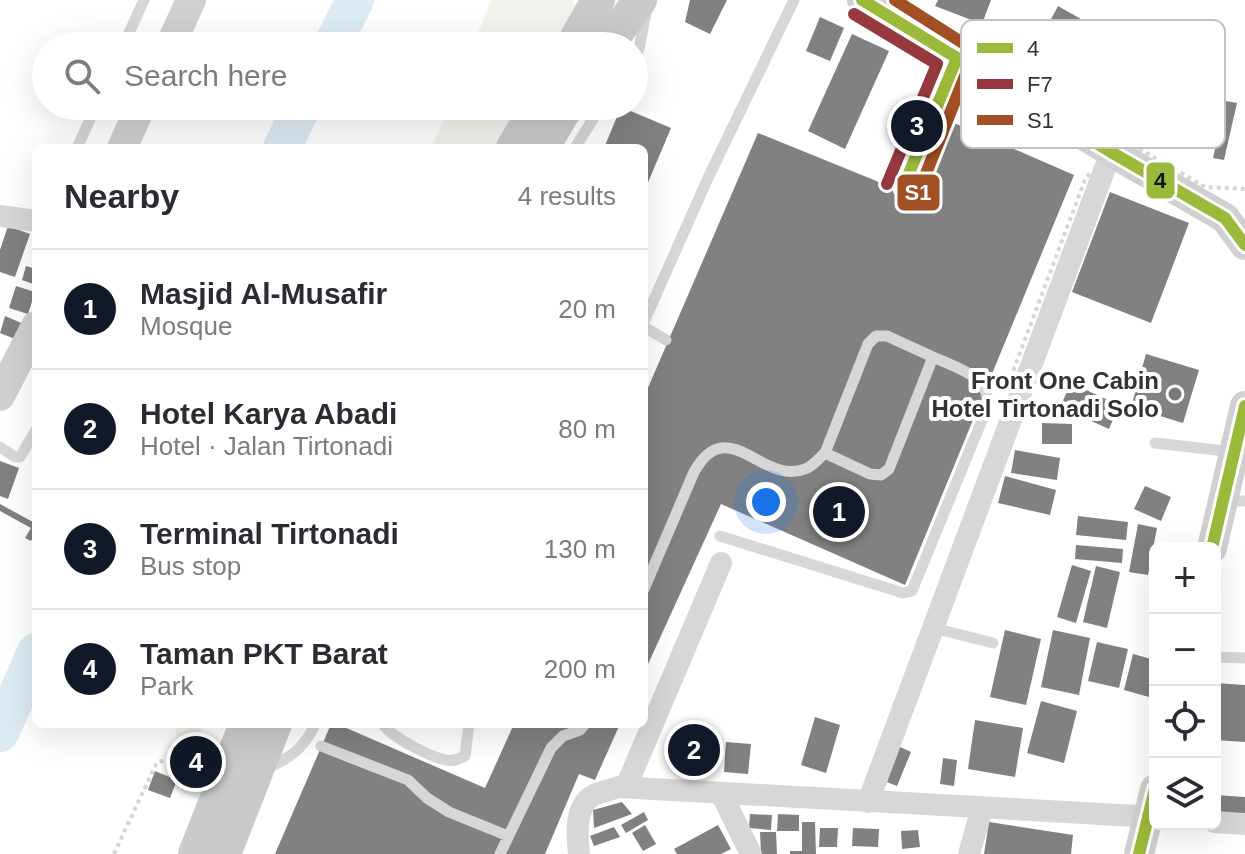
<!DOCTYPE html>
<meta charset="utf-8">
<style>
:root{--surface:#fff;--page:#f2f2f3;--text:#2b2b33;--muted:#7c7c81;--line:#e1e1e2;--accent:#111827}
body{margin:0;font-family:Helvetica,sans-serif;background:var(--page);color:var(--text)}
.controls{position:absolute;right:24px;bottom:24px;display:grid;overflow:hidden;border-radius:12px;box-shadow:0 8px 32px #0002}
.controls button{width:72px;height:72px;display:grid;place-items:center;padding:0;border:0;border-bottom:2px solid var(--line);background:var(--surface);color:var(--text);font:40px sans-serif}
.you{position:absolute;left:766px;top:502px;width:28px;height:28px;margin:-20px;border:6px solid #fff;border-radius:50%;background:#1a73e8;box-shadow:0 0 0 12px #1a73e833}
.badge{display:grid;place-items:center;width:52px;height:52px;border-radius:50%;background:var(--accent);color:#fff;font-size:26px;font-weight:700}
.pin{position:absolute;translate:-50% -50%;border:4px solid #fff;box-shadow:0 2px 8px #0006}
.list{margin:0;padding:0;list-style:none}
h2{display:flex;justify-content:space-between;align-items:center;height:104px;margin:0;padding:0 32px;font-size:34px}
h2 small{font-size:26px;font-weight:400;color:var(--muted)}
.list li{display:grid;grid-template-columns:52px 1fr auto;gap:24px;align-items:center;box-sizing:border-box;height:120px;padding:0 32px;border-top:2px solid var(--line)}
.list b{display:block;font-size:30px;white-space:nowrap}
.list p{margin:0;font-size:26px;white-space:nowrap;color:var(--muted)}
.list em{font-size:26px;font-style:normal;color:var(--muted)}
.icon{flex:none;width:44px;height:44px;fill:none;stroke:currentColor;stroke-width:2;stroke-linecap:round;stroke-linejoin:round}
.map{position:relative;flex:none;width:1245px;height:854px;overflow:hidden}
.search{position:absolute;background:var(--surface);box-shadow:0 8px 32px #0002;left:32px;top:32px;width:616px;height:88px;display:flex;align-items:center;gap:20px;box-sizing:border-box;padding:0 28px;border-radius:44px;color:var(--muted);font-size:30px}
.panel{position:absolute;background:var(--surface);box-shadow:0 8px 32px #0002;left:32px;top:144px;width:616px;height:584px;border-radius:12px}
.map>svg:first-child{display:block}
.green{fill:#f1f5ed}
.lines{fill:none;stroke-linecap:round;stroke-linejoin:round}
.river{stroke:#ddebf3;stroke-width:38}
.building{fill:#818181}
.path{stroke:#d6d6d6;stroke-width:4;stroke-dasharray:4 4;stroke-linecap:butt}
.lane{stroke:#d7d7d7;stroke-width:11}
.street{stroke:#d7d7d7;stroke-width:22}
.secondary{stroke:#d0d0d0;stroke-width:30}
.primary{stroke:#cacaca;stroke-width:34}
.path-bridge{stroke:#d6d6d6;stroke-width:4;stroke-dasharray:4 4;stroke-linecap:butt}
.bus-1-casing{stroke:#fff;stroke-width:18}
.bus-2-casing{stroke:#fff;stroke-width:18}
.bus-3-casing{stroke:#fff;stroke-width:18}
.bus-1{stroke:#9bba3b;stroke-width:12}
.bus-2{stroke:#96393f;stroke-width:12}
.bus-3{stroke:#a14f23;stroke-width:12}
.poi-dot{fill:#7a7a7a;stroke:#fff;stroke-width:3}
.labels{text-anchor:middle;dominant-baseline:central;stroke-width:8;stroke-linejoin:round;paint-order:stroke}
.poi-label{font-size:24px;font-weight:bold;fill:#333;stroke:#fff;text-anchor:end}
.key{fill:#fff;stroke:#c2c2c2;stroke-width:2}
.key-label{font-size:22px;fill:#333}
.line-badge{stroke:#fff;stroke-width:3}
.badge-label{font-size:22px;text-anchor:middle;font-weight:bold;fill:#fff}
.pale-badge-label{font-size:22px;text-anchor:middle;font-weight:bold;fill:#111}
</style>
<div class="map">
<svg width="1245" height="854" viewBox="0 0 1245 854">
<rect width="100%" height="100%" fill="#fff"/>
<path class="green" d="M 491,0 L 574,0 L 574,6 L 555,46 L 473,46 Z
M 449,106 L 524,106 L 500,148 L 431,148 Z
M 175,724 L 192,724 L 201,729 C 200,747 203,756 218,766 L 204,802 L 182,792 Z"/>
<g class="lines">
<path class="river" d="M 332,46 L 355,0
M 282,148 L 302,106
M 0,733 L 36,652"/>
</g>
<path class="building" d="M 690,0 L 727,0 L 710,34 L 685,22 Z
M 938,0 L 991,0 L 982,24 L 935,6 Z
M 1058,6 L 1081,19 L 1047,84 L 1023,72 Z
M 820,17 L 844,28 L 830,61 L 806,51 Z
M 852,34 L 889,51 L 845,149 L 808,131 Z
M 1226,101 L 1237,103 L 1224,160 L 1213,158 Z
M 621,107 L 671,128 L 644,192 L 644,148 L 604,148 Z
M 915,110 L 925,114 L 914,138 L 904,134 Z
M 938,116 L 1074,175 L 905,585 L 721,504 L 644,673 L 644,397 L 758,133 L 906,193 Z
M 1110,192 L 1189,223 L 1151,323 L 1072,292 Z
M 8,226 L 30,234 L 15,277 L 0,272 L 0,250 Z
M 26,266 L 36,269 L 36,285 L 22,280 Z
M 16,286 L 35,292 L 28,314 L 9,308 Z
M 5,316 L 26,325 L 20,341 L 0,333 Z
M 1146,354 L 1199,370 L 1183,423 L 1131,407 Z
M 1071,383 L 1119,405 L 1109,429 L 1060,407 Z
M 1042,423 L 1072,424 L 1072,444 L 1042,444 Z
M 1015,450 L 1060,458 L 1057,480 L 1011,473 Z
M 0,461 L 19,468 L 8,499 L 0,496 Z
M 1005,476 L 1056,490 L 1050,515 L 998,503 Z
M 1145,486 L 1171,497 L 1161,521 L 1134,509 Z
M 0,504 L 33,522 L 36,516 L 36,532 L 31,541 L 25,538 L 31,528 L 0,511 Z
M 1078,516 L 1128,522 L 1126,540 L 1076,535 Z
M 1138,524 L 1157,528 L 1148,575 L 1129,572 Z
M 1076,545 L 1123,549 L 1122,563 L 1075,559 Z
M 1072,565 L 1091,571 L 1076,623 L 1057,617 Z
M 1096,566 L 1120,572 L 1107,628 L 1083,622 Z
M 1005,630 L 1041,639 L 1026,705 L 990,697 Z
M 1053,630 L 1090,638 L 1079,695 L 1041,687 Z
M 1097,642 L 1128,649 L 1119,688 L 1088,681 Z
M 1133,654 L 1155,660 L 1155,672 L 1149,697 L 1124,690 Z
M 1215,683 L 1245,685 L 1245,742 L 1215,740 Z
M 1041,701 L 1077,711 L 1064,763 L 1027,753 Z
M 815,717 L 840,725 L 826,773 L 801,765 Z
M 975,720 L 1023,728 L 1015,777 L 968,769 Z
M 331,724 L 337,724 L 485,788 L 514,724 L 620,724 L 595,780 L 579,774 L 545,854 L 275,854 Z
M 669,735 L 721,741 L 719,764 L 666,758 Z
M 726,742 L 751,744 L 748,774 L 724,772 Z
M 898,746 L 911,752 L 897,786 L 884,781 Z
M 943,758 L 957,760 L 954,786 L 940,784 Z
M 155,771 L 177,780 L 170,798 L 148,790 Z
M 1215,795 L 1245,797 L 1245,816 L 1215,814 Z
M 622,802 L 632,814 L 594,828 L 593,810 Z
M 644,812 L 648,820 L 626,833 L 621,825 Z
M 750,814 L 772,815 L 771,830 L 749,828 Z
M 778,814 L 799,815 L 799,831 L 777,831 Z
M 802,822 L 815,822 L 816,854 L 790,854 L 790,851 L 802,851 Z
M 989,822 L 1073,835 L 1071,854 L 984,854 Z
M 645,825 L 656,844 L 643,851 L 632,833 Z
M 718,825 L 731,849 L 721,854 L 677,854 L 674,849 Z
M 614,827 L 620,837 L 594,846 L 590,836 Z
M 820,828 L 838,828 L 837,847 L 819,847 Z
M 853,828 L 879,829 L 878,847 L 852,846 Z
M 918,830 L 920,847 L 902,849 L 901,831 Z
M 760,832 L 776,832 L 777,854 L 761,854 Z"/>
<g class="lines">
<path class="path" d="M 114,854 L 157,762 L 167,760 L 197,776"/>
<path class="lane" d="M 123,46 L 144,0
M 634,56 L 639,49 L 647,8
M 77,148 L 96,106
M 575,148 L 601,106
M 902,190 L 957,58
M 644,322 L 708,178 L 794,0
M 644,327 L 666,340
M 876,336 L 887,336 L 933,357 L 889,469 L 881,475 L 870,474 L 825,453 L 868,344 Z
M 1155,443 L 1234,452
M 0,447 L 15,457 L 20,457 L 36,430
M 1223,501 L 1245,501
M 720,536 L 903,593 L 912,591 L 987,408 C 992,376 957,368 933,357
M 644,589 L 694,472 C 728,411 762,486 805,469 C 812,467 819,458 825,453
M 933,628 L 993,643
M 1215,657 L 1245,658
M 383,724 C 391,737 430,757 446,760 C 453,762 459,759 465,756 L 469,724
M 321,746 L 408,780 L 427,798 L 449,812 L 508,836
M 264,769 C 288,760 305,748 315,724
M 500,854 L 551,748 L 563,736 L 580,730 L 585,724"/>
<path class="street" d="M 0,216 L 36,221
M 626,787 L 721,563
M 721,793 L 751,854
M 868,802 L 1111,152
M 1215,822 L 1245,824
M 579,854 C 577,836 574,805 594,795 C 601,792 610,790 618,787 L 1155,817
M 969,854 L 982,808"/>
<path class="secondary" d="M 862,0 L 905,24 L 1111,152 L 1225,218 L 1245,245
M 170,46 L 191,0
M 122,148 L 141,106
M 0,396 L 36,326
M 1212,548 L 1245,406
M 1139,854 L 1155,789"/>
<path class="primary" d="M 572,46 L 598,0
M 607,46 L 640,0
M 513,148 L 537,106
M 542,148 L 567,106
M 195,854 L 246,724
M 224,854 L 275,724"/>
<path class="path-bridge" d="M 988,383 L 1006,390 L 1086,177 L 1131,144 L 1205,187 L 1245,189"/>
<g class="bus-1-casing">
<path id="bus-1" d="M 862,0 L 1111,152 L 1225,218 L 1245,245
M 902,190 L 957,58
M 1212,548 L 1245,406
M 1139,854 L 1155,789"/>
</g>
<g class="bus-2-casing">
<path id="bus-2" d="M 854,14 L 937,64 L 887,184"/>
</g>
<g class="bus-3-casing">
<path id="bus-3" d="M 895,0 L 966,45 L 973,56 L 917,196"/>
</g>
<use href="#bus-1" class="bus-1"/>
<use href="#bus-2" class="bus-2"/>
<use href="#bus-3" class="bus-3"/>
</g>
<circle class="poi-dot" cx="1175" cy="394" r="8"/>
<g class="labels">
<g class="poi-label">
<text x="1159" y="380">Front One Cabin<tspan x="1159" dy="28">Hotel Tirtonadi Solo</tspan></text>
</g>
</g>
<rect x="961" y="20" width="264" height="128" rx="12" class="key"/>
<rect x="977" y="43" width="36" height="10" fill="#9bba3b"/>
<rect x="977" y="79" width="36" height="10" fill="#96393f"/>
<rect x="977" y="115" width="36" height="10" fill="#a14f23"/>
<g class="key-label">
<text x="1027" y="56">4</text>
<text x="1027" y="92">F7</text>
<text x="1027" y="128">S1</text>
</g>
<g class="line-badge">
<rect x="1145" y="161" width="31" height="39" rx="8" fill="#9bba3b"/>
<rect x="896" y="173" width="45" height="39" rx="8" fill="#a14f23"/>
</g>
<g class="badge-label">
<text x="918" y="200">S1</text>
</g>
<g class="pale-badge-label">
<text x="1160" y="188">4</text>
</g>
</svg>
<div class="controls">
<button>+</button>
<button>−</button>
<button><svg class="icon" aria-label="locate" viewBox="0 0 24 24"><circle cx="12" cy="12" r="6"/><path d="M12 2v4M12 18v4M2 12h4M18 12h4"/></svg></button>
<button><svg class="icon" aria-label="layers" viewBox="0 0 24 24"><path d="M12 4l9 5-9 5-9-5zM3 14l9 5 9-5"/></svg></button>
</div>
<div class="you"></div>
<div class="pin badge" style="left:839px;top:512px">1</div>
<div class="pin badge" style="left:694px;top:750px">2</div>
<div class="pin badge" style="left:917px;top:126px">3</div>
<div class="pin badge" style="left:196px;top:762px">4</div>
<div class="search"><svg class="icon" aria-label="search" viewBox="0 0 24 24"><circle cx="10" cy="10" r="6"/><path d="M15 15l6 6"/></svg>Search here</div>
<section class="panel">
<h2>Nearby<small>4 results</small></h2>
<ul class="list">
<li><span class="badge">1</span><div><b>Masjid Al-Musafir</b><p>Mosque</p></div><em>20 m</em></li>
<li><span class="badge">2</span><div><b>Hotel Karya Abadi</b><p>Hotel · Jalan Tirtonadi</p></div><em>80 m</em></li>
<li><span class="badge">3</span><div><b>Terminal Tirtonadi</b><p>Bus stop</p></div><em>130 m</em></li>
<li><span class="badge">4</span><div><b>Taman PKT Barat</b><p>Park</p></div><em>200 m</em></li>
</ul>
</section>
</div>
